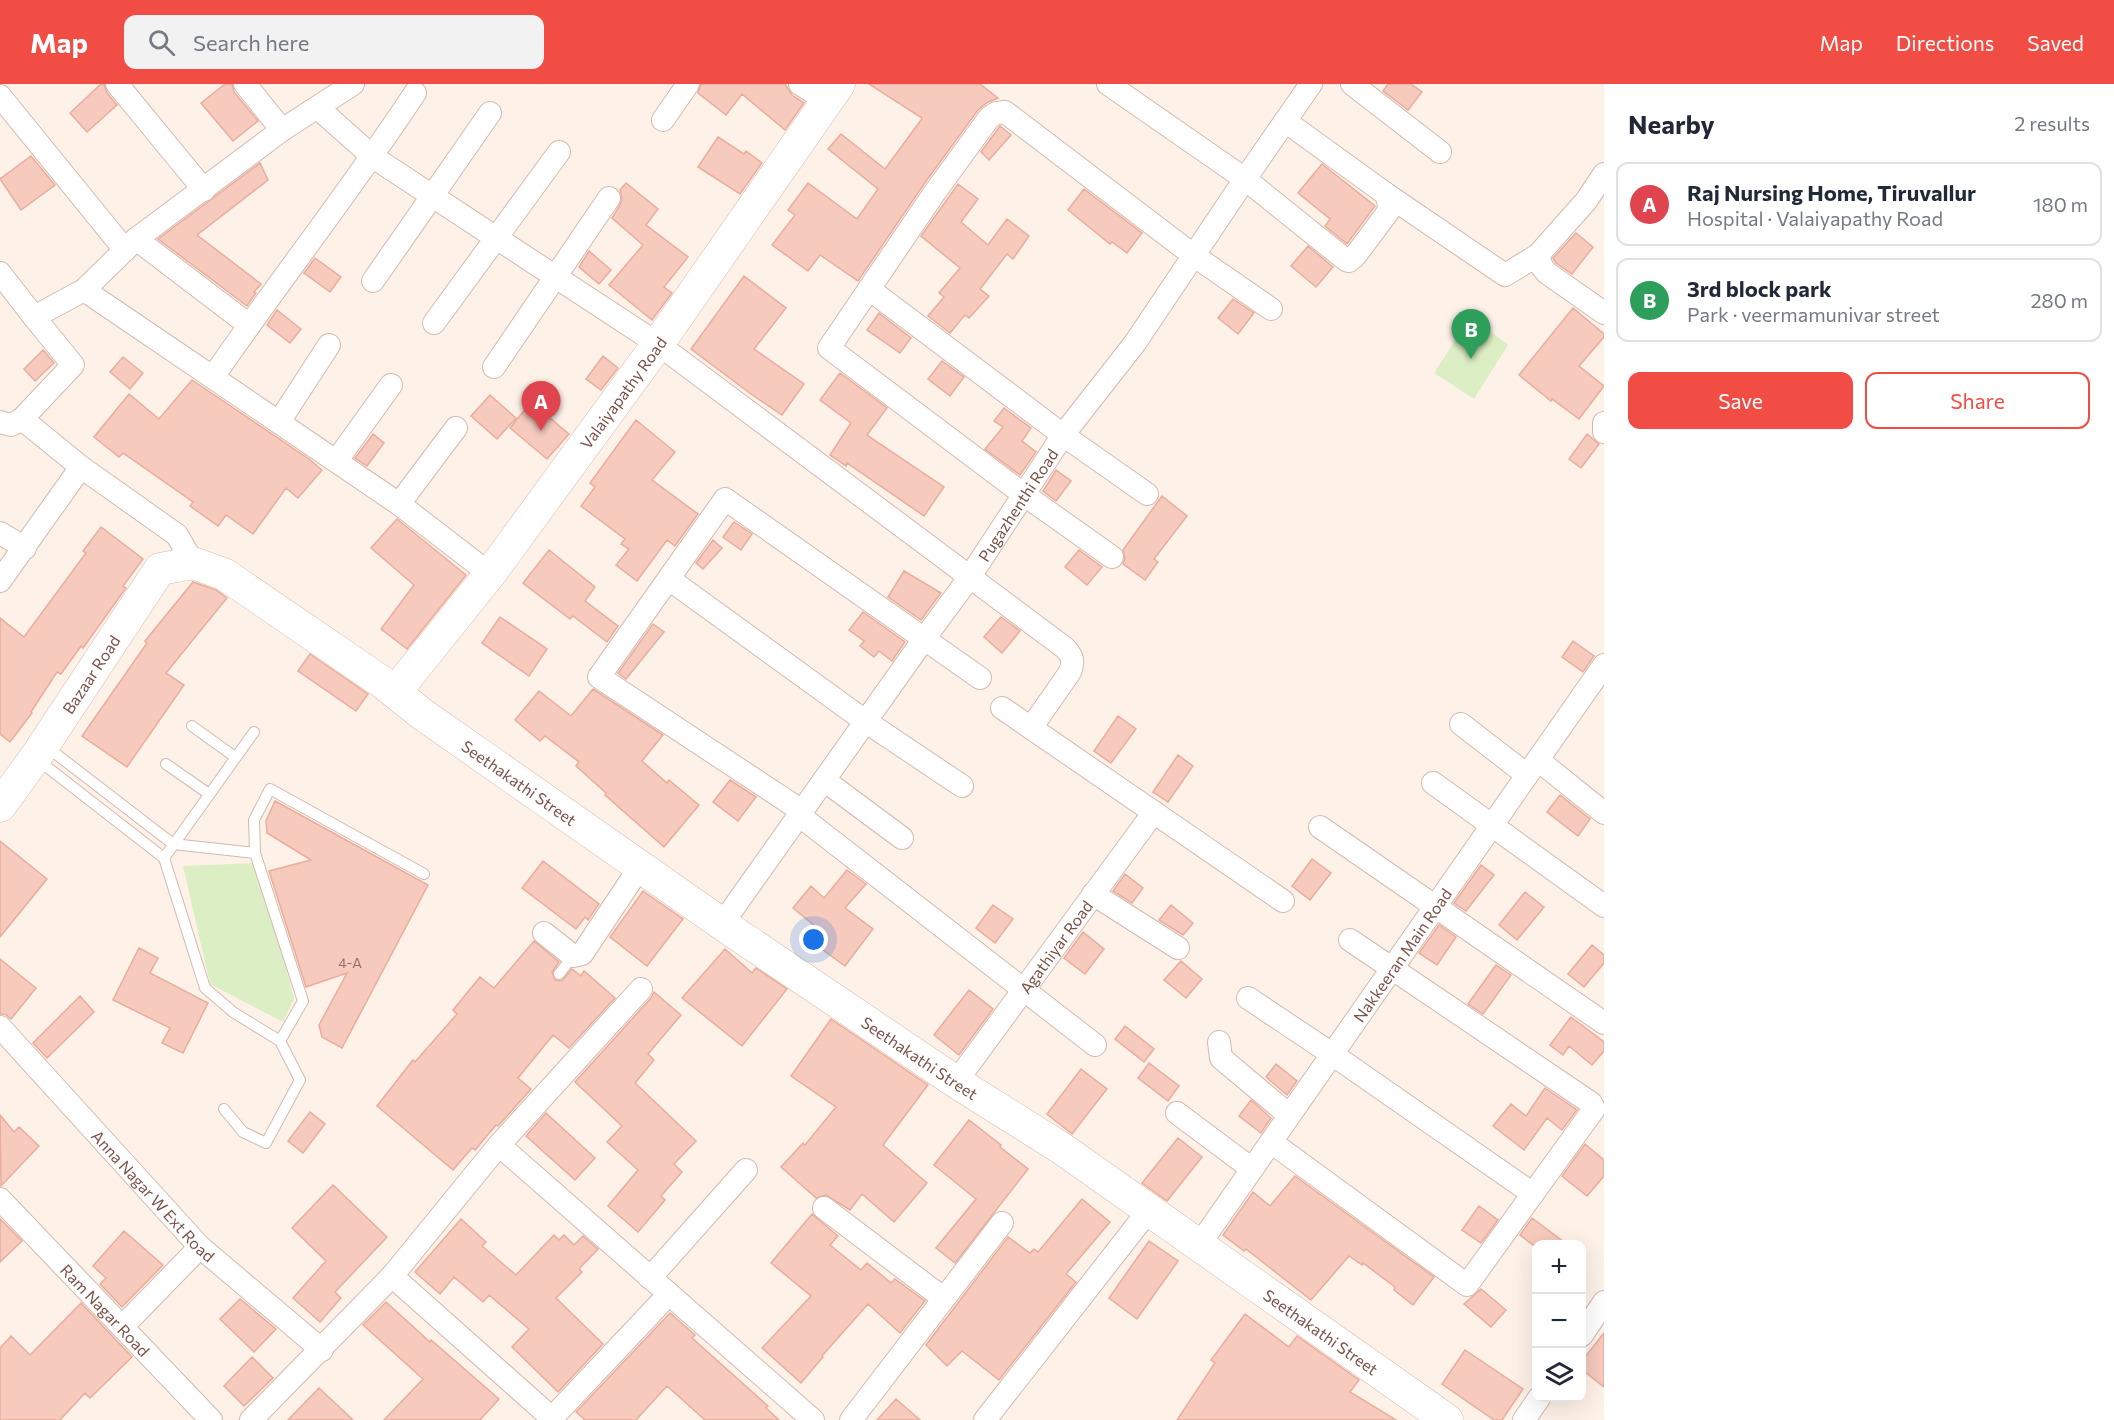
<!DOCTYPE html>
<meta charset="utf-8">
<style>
:root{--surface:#fff;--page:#f2f2f3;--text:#1f2937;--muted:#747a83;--line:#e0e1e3;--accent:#f14d44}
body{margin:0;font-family:Commissioner,sans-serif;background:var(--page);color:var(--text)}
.controls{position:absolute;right:18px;bottom:18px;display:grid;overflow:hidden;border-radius:12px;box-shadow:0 6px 24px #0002}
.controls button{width:54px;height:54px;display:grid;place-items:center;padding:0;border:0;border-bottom:2px solid var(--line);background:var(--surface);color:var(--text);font:30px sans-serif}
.you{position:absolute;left:814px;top:856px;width:21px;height:21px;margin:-15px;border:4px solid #fff;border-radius:50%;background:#1a73e8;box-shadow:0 0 0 9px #1a73e833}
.badge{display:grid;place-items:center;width:39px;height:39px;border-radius:50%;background:var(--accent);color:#fff;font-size:20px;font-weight:700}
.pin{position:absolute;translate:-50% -50px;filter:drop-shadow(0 2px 3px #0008)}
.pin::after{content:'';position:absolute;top:32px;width:21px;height:18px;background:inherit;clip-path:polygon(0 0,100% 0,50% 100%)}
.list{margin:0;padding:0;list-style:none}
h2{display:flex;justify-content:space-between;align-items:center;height:78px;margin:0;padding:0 24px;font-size:26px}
h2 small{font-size:20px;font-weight:400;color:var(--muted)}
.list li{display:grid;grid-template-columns:39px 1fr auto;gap:18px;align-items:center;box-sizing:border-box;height:84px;margin:0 12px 12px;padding:0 12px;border:2px solid var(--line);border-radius:12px}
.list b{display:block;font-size:22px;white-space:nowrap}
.list p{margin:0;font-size:20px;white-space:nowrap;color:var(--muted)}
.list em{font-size:20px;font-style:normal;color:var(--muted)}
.actions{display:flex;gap:12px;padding:18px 24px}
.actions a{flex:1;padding:14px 0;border:2px solid var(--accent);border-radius:12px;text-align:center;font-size:21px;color:var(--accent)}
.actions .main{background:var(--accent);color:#fff}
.icon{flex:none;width:33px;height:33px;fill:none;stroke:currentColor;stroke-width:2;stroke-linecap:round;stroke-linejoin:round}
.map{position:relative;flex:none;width:1604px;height:1336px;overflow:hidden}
header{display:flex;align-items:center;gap:36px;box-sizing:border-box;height:84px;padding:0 30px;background:var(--accent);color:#fff}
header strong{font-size:28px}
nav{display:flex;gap:33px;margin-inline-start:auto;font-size:21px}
.search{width:420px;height:54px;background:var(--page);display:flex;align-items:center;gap:15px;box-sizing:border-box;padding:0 21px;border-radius:12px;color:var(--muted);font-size:22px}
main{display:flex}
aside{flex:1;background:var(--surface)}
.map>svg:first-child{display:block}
.green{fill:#dceec4}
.building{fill:#f6cabd;stroke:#eaac9c;stroke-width:1.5}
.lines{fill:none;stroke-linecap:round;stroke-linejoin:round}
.lane-casing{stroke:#d4b9af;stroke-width:12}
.street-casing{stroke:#d4b9af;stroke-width:24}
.secondary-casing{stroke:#dabaae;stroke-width:33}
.lane{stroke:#fff;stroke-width:10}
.street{stroke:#fff;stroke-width:22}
.secondary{stroke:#fff;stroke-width:32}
.labels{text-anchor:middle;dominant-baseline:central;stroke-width:6;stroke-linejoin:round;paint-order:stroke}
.number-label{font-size:14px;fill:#9a7066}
.street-label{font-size:16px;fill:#7b5249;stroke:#fff6f0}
</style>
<header>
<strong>Map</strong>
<div class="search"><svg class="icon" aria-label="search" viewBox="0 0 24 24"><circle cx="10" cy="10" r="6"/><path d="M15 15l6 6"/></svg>Search here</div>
<nav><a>Map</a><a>Directions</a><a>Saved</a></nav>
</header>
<main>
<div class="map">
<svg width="1604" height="1336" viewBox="0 0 1604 1336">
<rect width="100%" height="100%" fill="#fef2e8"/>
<path class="green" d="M 1471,232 L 1508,261 L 1474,315 L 1434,289 Z
M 259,779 L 294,915 L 283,938 L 210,900 L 183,782 Z"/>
<path class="building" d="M 101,0 L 104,0 L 107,9 L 117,21 L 87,48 L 70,29 Z
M 225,0 L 232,0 L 234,8 L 258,37 L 233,57 L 201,19 Z
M 701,0 L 785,0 L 792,11 L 804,19 L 785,46 L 742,10 L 726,31 L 698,9 Z
M 869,0 L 980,0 L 998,14 L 988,18 L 978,26 L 924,100 L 858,197 L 820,171 L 808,187 L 772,161 L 795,131 L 788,126 L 808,99 L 857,135 L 878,105 L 828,65 L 841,50 L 885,85 L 921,36 L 922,34 Z
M 1388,0 L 1411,0 L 1422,8 L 1408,26 L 1383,7 Z
M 1000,42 L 1011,51 L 989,76 L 981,68 Z
M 718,53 L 744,70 L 746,67 L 762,79 L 740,110 L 698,83 Z
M 31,72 L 55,101 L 21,126 L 0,95 Z
M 260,79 L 268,96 L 197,151 L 261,200 L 254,208 L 256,209 L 247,222 L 158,155 Z
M 1322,80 L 1375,122 L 1347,160 L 1325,142 L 1330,135 L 1298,109 Z
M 626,99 L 658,125 L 646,141 L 688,173 L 664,203 L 672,209 L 652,236 L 609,201 L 643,161 L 612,134 L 620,121 L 622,114 L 620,106 Z
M 958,100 L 978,115 L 961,138 L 988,161 L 1007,135 L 1029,152 L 1013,175 L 1007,170 L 980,205 L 989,212 L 969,234 L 965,231 L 950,249 L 928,232 L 944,213 L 939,209 L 960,184 L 921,152 Z
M 1084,105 L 1142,149 L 1127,169 L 1112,158 L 1110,160 L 1068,126 Z
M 1576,149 L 1593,163 L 1572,190 L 1556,179 L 1553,174 Z
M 1308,162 L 1333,183 L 1316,203 L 1291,182 Z
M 589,167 L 611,186 L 599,200 L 579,183 Z
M 315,174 L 341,193 L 330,208 L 304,189 Z
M 744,192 L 786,224 L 754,265 L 804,300 L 782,331 L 751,310 L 691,265 Z
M 1233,215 L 1254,229 L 1238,250 L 1218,234 Z
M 1573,224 L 1604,250 L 1604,253 L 1579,282 L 1604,302 L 1579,335 L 1552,315 L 1551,317 L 1519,291 Z
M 277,226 L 301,245 L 290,259 L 267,241 Z
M 879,229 L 911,254 L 900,269 L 867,246 Z
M 43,266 L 54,279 L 35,297 L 24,285 Z
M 603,272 L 618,284 L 601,306 L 586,295 Z
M 123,273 L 143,289 L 130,305 L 110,288 Z
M 942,277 L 964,293 L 950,312 L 928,295 Z
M 840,289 L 887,324 L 867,351 L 944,403 L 924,432 L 847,379 L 846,382 L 830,371 L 851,339 L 820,316 Z
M 192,296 L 309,375 L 322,386 L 298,414 L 286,404 L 253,450 L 226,431 L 218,442 L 190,422 L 193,418 L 123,369 L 119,373 L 94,353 L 129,310 L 159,335 Z
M 490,311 L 516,334 L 497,355 L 471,332 Z
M 531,318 L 569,350 L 547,375 L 510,344 Z
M 1004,324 L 1031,344 L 1022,357 L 1036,368 L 1020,391 L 985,365 L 1003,343 L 994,337 Z
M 636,336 L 675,368 L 652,396 L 698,430 L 675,462 L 667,456 L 637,497 L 616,481 L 629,465 L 621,460 L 625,455 L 581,422 L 595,403 L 590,399 Z
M 373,350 L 384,359 L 367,382 L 355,374 Z
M 1587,350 L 1599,360 L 1581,384 L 1569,375 Z
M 1056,386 L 1071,397 L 1056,417 L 1043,407 Z
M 1162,412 L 1187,432 L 1154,475 L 1158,478 L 1145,496 L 1123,480 L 1125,474 L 1123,466 Z
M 397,435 L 466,491 L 407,565 L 381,545 L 414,501 L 371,464 Z
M 734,438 L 752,450 L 741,466 L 723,453 Z
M 101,443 L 143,475 L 123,502 L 126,504 L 83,564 L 81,562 L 61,590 L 57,588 L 31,628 L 32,629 L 10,658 L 0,650 L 0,534 L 24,553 L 86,469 L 83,467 Z
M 713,456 L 722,464 L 703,485 L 696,479 Z
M 549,466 L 595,503 L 585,517 L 618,542 L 607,558 L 573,532 L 570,535 L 523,499 Z
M 1079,466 L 1102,483 L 1087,501 L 1065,483 Z
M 904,487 L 941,509 L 921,536 L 888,513 Z
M 193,498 L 216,506 L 227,514 L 166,589 L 184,601 L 127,683 L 82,652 L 147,559 L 145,557 Z
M 863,528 L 905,558 L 892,577 L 879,567 L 874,573 L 860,562 L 864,557 L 849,546 Z
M 500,533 L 547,565 L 529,592 L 482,559 Z
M 1001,533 L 1020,547 L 1002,569 L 984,553 Z
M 653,540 L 664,548 L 626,595 L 618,589 Z
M 1573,557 L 1594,572 L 1583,588 L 1562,573 Z
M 310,570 L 368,610 L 356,627 L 298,587 Z
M 593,605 L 663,651 L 642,677 L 667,699 L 669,696 L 699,721 L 664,763 L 605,711 L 606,709 L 576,682 L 579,678 L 545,652 L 540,657 L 515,636 L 539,607 L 571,632 Z
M 1118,632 L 1136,645 L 1111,679 L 1094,667 Z
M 1178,671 L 1193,682 L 1168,718 L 1153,708 Z
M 730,696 L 756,713 L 738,737 L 713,718 Z
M 1560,711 L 1590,735 L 1578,752 L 1547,728 Z
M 275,717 L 428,801 L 342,964 L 322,953 L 319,941 L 347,889 L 306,903 L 269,787 L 311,776 L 267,749 L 266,737 Z
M 0,757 L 47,795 L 0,853 Z
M 1312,775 L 1331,789 L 1310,816 L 1292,802 Z
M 543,777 L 599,820 L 588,836 L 585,833 L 576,845 L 522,804 Z
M 1481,781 L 1494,791 L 1466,827 L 1454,819 Z
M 847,786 L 866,800 L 845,824 L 873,845 L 845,882 L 815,860 L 823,849 L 793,824 L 811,802 L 824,814 Z
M 1125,790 L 1143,804 L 1132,819 L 1113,807 Z
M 643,807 L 683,835 L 647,882 L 610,853 Z
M 1525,808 L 1544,823 L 1517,856 L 1499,841 Z
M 993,821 L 1013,835 L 995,859 L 976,844 Z
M 1171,821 L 1193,839 L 1183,851 L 1159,836 Z
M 1439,841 L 1456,853 L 1437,881 L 1419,869 Z
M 1083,848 L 1104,865 L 1085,890 L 1064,874 Z
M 534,857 L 559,878 L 552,888 L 555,896 L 562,897 L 572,885 L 581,892 L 584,887 L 615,914 L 569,964 L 553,951 L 518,994 L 531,1005 L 498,1042 L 496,1041 L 475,1066 L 472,1064 L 453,1086 L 377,1022 L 413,976 L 415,978 L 457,930 L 453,926 L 480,893 L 494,904 Z
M 1592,861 L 1604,871 L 1604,879 L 1584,903 L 1568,890 Z
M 139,864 L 158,874 L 150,889 L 208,919 L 183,969 L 162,959 L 170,944 L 113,916 Z
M 725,865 L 752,889 L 756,884 L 787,905 L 742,962 L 682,914 Z
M 0,875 L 36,904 L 11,935 L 5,930 L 0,930 Z
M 1181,877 L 1202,895 L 1186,914 L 1164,896 Z
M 1496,881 L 1511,891 L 1483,930 L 1468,920 Z
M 969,906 L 993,925 L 959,971 L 934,951 Z
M 654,908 L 681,931 L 648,970 L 654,976 L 635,999 L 696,1057 L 674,1080 L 682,1088 L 661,1112 L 665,1116 L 638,1148 L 608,1122 L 638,1086 L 607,1058 L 622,1042 L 575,998 L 651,914 Z
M 80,912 L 94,928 L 47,974 L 33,959 Z
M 1571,933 L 1604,958 L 1604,967 L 1592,981 L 1569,962 L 1563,971 L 1550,961 Z
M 831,935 L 928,1001 L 883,1061 L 927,1099 L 894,1138 L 862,1110 L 850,1126 L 826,1111 L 816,1114 L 781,1083 L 803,1059 L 805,1061 L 836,1023 L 791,992 Z
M 1125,942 L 1154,965 L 1144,978 L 1115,955 Z
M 1149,979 L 1179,1002 L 1168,1017 L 1138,994 Z
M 1276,980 L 1297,997 L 1287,1011 L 1266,993 Z
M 1081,985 L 1107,1005 L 1072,1050 L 1047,1030 Z
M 1545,1004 L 1577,1026 L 1562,1046 L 1547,1034 L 1524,1066 L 1493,1042 L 1511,1020 L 1526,1032 Z
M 1251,1016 L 1271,1034 L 1261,1049 L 1239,1032 Z
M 310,1028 L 325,1040 L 303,1069 L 288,1057 Z
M 546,1029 L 595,1074 L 575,1096 L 526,1052 Z
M 0,1031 L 14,1048 L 19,1043 L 39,1062 L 1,1102 Z
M 969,1036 L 1001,1061 L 1000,1063 L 1028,1085 L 955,1179 L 936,1164 L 976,1115 L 934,1081 Z
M 1178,1054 L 1202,1073 L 1167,1117 L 1142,1099 Z
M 1585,1060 L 1604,1076 L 1604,1092 L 1587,1112 L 1562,1092 Z
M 1295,1092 L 1434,1193 L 1413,1221 L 1394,1206 L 1395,1203 L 1363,1179 L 1362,1181 L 1349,1172 L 1311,1216 L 1246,1165 L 1244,1167 L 1223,1151 L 1253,1108 L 1270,1122 Z
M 333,1101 L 387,1153 L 335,1208 L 341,1214 L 320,1238 L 293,1214 L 326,1177 L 292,1144 Z
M 1082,1115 L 1110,1138 L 1066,1190 L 1076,1198 L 999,1296 L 962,1267 L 947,1282 L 926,1261 L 1008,1153 L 1030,1169 L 1034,1165 L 1038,1168 Z
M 1479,1122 L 1498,1136 L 1481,1159 L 1462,1146 Z
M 812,1130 L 838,1152 L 830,1161 L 861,1186 L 867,1179 L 891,1199 L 895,1195 L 925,1217 L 900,1249 L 868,1220 L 822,1272 L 823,1273 L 801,1299 L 762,1264 L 811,1212 L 771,1179 Z
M 1532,1134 L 1568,1161 L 1533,1161 L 1520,1151 Z
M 0,1135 L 22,1157 L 0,1178 Z
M 461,1135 L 486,1158 L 482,1162 L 516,1191 L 554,1151 L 559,1156 L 564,1151 L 574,1161 L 583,1152 L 598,1165 L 579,1185 L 582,1188 L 556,1214 L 603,1260 L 558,1308 L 512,1263 L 529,1245 L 489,1211 L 483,1218 L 454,1193 L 440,1210 L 415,1188 Z
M 124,1147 L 163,1181 L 122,1223 L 100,1200 L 106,1194 L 93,1182 Z
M 1149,1157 L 1178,1177 L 1137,1235 L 1109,1214 Z
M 1481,1205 L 1506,1226 L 1491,1243 L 1464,1220 Z
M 240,1215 L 276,1245 L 254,1268 L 220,1235 Z
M 386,1218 L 430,1258 L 431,1256 L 499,1315 L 480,1336 L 384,1336 L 423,1295 L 363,1241 Z
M 81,1219 L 132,1273 L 90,1314 L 85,1309 L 60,1336 L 0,1336 L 0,1264 L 11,1252 L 30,1271 Z
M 670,1229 L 695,1251 L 692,1254 L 768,1322 L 766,1324 L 779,1336 L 705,1336 L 667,1302 L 636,1336 L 585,1336 L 576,1328 Z
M 1245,1230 L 1289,1263 L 1297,1252 L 1359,1296 L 1350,1308 L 1396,1336 L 1177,1336 L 1215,1279 L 1211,1276 Z
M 1604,1249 L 1604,1303 L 1581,1285 L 1581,1278 Z
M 1465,1266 L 1523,1305 L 1502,1336 L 1494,1336 L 1442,1300 Z
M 252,1273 L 273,1294 L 244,1322 L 224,1302 Z
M 319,1304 L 353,1336 L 288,1336 Z
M 896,1315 L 920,1336 L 877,1336 Z"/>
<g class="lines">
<g class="lane-casing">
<path id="lane" d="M 192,642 L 235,673
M 47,663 L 173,760 L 255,769
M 38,676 L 164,774 L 205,904 L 233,928 L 280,957 L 303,917 L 255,769 L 254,736 L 270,705 L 424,790
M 166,680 L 209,710
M 164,774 L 254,648
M 559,890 L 573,872
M 224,1025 L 243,1048 L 266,1059 L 300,996 L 280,957"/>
</g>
<g class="street-casing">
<g id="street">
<path d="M 117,0 L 204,106"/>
<path d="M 245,0 L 282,46"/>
<path d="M 800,0 L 827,17"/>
<path d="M 1108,0 L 1245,95 L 1346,176 L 1349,177 L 1355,172 L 1388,128 L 1389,120 L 1386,110"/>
<path d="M 1352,0 L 1440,68"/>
<path d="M 0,12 L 125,166"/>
<path d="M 318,24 L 373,73 L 658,260 L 1065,564 C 1073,573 1074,577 1070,588 L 1031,644"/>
<path d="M 663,36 L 688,0"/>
<path d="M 1285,37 L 1386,110 L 1505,191 L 1538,171"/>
<path d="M 1604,90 L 1586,117 L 1538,171 L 1542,183 L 1547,189 L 1604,229"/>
<path d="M 136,155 L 249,241"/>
<path d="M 0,189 L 34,233"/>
<path d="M 373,197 L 490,29"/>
<path d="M 869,205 L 1063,351 L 1147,410"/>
<path d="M 84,206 L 399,420 L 490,490"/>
<path d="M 434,239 L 559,68"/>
<path d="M 494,283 L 609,114"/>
<path d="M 213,293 C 279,197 351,106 415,9"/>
<path d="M 22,335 L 73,281 L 34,233 L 84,206 L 136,155 L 282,46 L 353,0"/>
<path d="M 0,338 L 11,341 L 22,335 L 81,383 L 177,451 L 193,479"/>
<path d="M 279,338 L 329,261"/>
<path d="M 1604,339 L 1604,348"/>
<path d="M 337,376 L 391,301"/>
<path d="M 399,420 L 456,344"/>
<path d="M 0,449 L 25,464"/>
<path d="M 1112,473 L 1023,410 L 829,264 L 935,108 L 989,34 L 996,29 L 1005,28 L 1193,171 L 1271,225"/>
<path d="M 669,495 L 865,637 L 962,702"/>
<path d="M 0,497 L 81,383"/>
<path d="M 1002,624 L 1283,817"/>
<path d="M 1461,640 L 1527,691"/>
<path d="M 1538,676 L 1604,729"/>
<path d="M 824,696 L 902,754"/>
<path d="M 1433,699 L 1604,822"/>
<path d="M 802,727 L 599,593 L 725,415 L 980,594"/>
<path d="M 800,732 L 1095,961"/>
<path d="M 1320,743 L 1604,939"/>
<path d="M 1093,810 L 1178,864"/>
<path id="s1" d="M 722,840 L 924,555 L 969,494 L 1063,351 L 1135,259 L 1245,95 L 1311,0"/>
<path d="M 544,849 L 573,872 L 582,870 L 640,783"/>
<path d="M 1248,914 L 1332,970 L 1533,1110"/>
<path id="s2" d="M 0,943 L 200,1163 L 322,1266"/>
<path d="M 1219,958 L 1221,974 L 1289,1031"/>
<path id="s3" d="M 956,998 L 1154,728"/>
<path d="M 1177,1029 L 1252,1085"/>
<path d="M 1271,1058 L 1467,1201 L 1594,1025 L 1591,1019 L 1350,856"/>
<path d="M 499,1061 L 813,1336"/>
<path id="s4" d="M 0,1115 L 211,1336"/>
<path d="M 824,1124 L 943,1214"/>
<path id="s5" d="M 1199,1161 L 1604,581"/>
<path d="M 392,1192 L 554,1336"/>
<path d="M 650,1194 L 746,1086"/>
<path d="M 122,1243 L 200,1163"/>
<path d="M 1582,1251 L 1604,1218"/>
<path d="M 552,1334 L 669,1210"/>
<path d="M 251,1336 L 392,1192 L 499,1061 L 641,905"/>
<path d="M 851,1336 L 1002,1139"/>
<path d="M 985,1336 L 1149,1126"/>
<path d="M 1524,1336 L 1539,1314"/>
</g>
</g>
<g class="secondary-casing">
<g id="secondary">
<path id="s6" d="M 396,607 L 490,490 L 658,260 L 839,0"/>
<path id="s7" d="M 0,722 L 35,674 L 160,485 L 193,479 L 224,490 L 382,598 L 422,630 L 722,840 L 956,998 L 1061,1064 L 1447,1336"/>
</g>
</g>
<use href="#lane" class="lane"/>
<use href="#street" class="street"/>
<use href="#secondary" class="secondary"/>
</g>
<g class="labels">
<g class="number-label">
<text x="350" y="878">4-A</text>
</g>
<g class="street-label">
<text stroke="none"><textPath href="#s6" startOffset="375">Valaiyapathy Road</textPath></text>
<text stroke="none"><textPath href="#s1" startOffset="513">Pugazhenthi Road</textPath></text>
<text stroke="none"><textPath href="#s7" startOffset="160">Bazaar Road</textPath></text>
<text stroke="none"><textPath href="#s7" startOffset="714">Seethakathi Street</textPath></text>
<text stroke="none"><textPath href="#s3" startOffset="168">Agathiyar Road</textPath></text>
<text stroke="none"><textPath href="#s5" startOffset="354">Nakkeeran Main Road</textPath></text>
<text stroke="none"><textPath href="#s7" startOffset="1200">Seethakathi Street</textPath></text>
<text stroke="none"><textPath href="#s2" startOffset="228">Anna Nagar W Ext Road</textPath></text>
<text stroke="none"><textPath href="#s4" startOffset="153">Ram Nagar Road</textPath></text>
<text stroke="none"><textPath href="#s7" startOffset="1686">Seethakathi Street</textPath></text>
</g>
</g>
</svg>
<div class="controls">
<button>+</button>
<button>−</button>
<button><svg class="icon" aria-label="layers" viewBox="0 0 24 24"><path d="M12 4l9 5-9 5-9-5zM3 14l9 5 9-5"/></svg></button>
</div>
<div class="you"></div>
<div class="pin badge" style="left:541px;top:347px;background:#e0444e">A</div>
<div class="pin badge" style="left:1471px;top:275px;background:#2e9e5b">B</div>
</div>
<aside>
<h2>Nearby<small>2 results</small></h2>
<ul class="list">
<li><span class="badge" style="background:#e0444e">A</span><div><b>Raj Nursing Home, Tiruvallur</b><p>Hospital · Valaiyapathy Road</p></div><em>180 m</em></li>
<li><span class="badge" style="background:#2e9e5b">B</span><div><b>3rd block park</b><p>Park · veermamunivar street</p></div><em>280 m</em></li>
</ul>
<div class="actions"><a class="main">Save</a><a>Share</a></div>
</aside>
</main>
